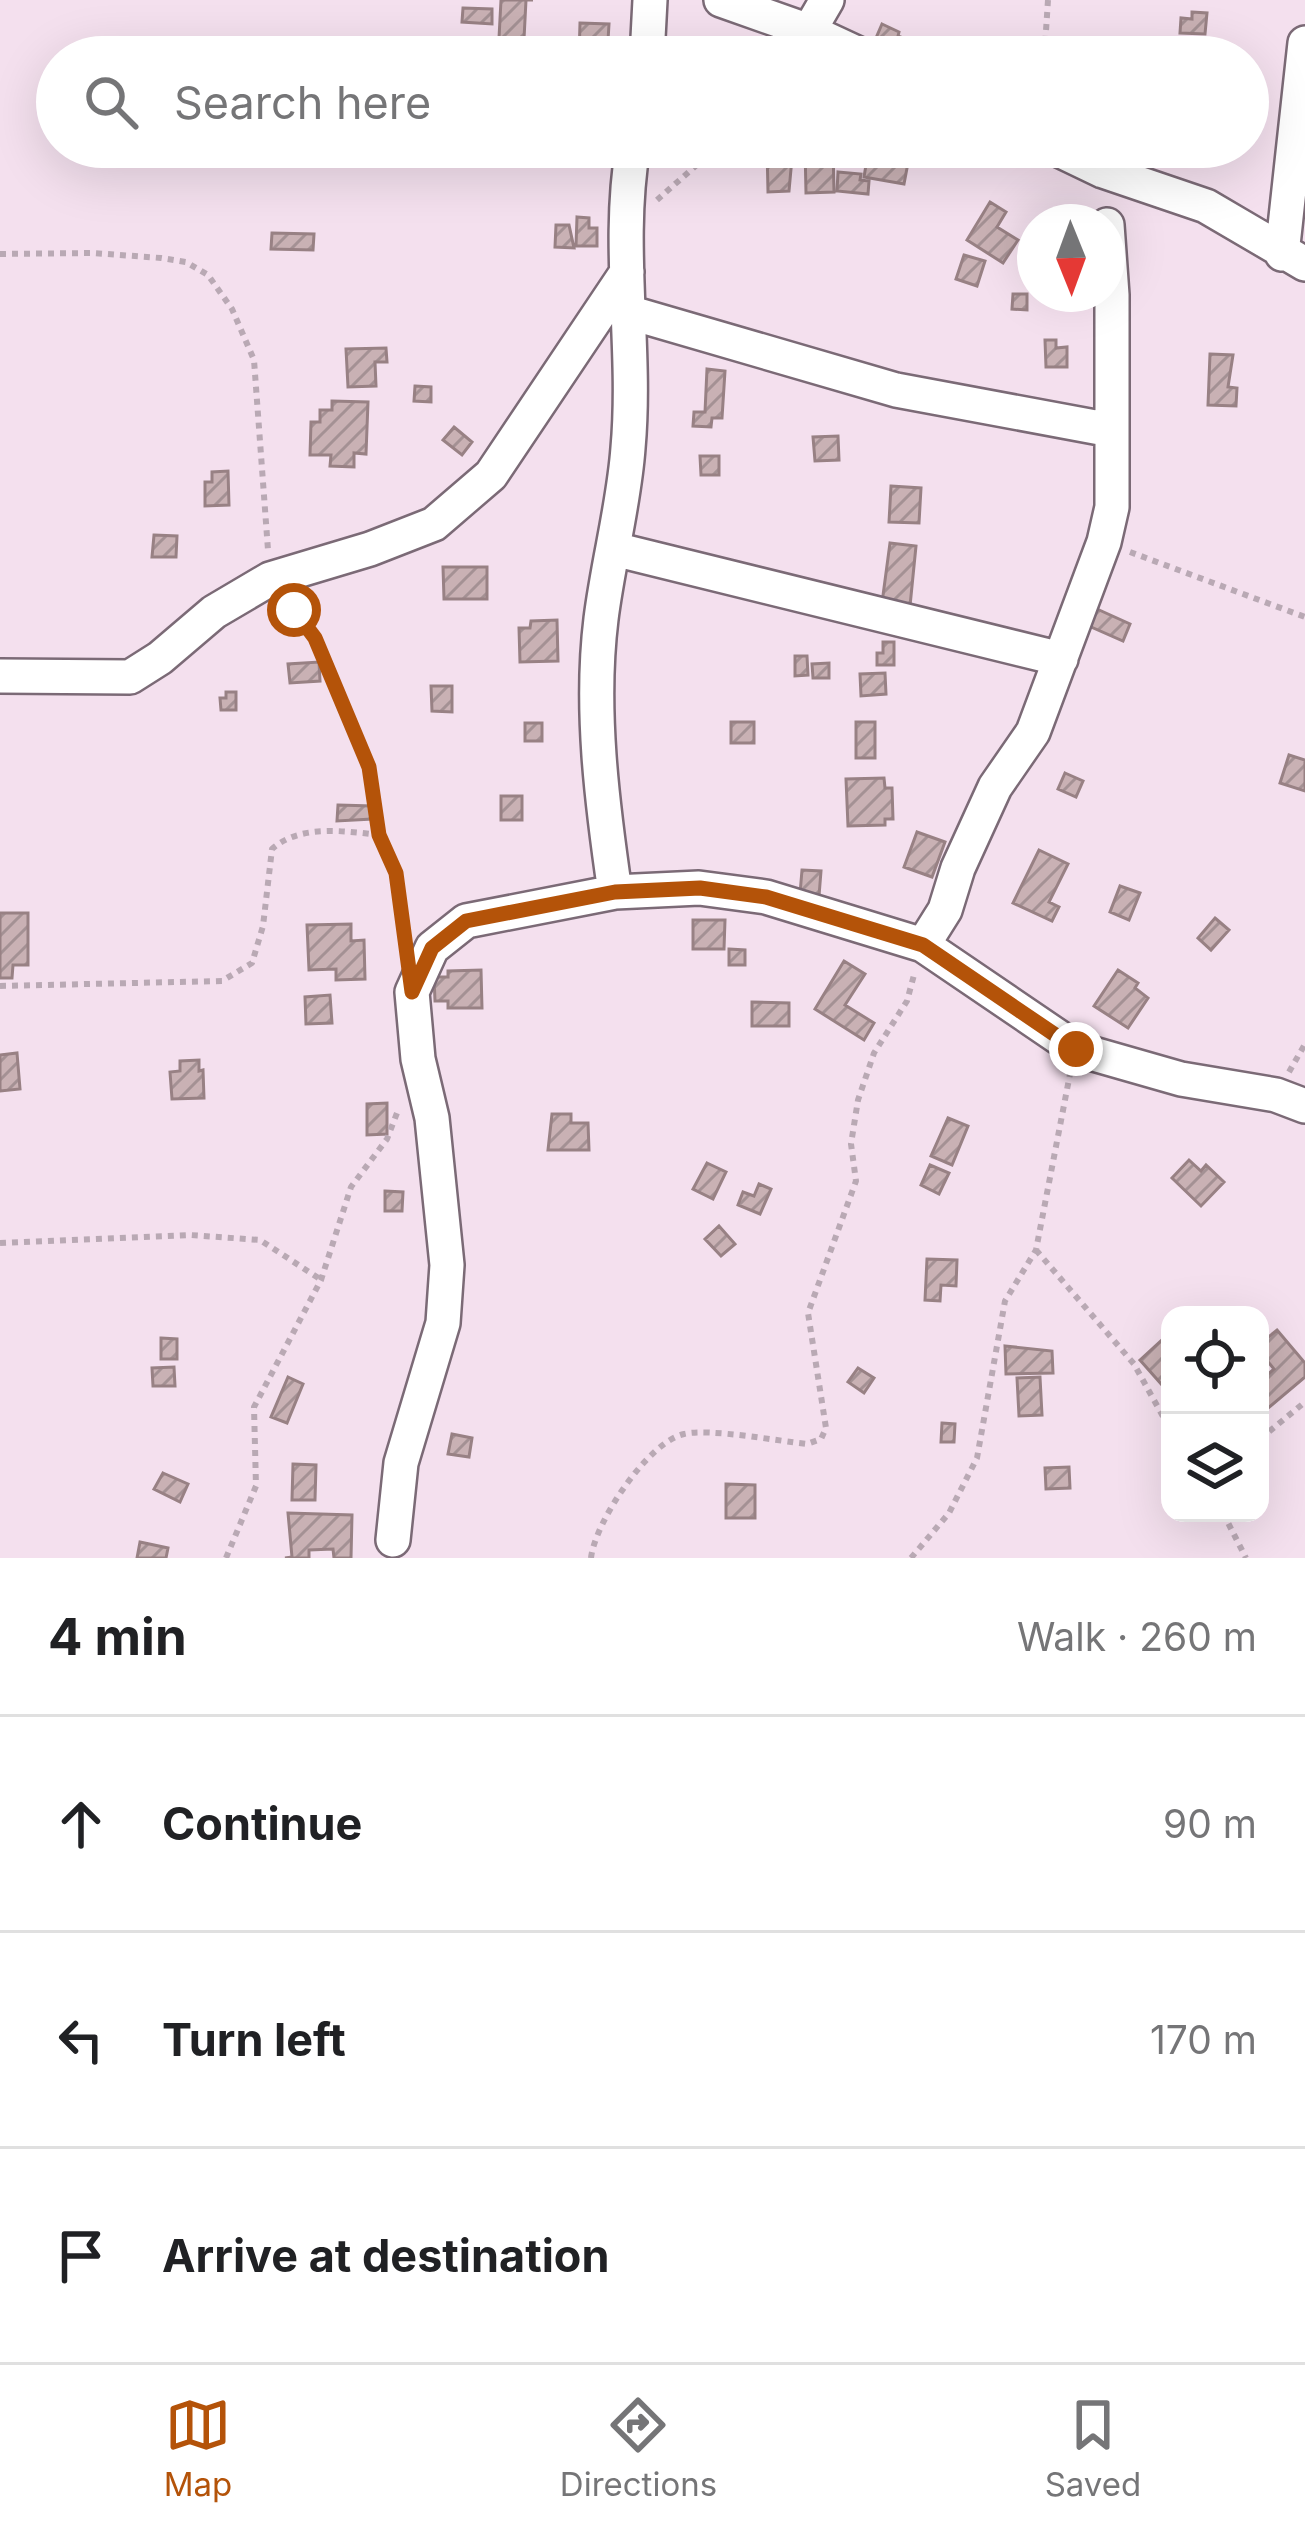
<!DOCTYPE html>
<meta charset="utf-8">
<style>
:root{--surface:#fff;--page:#f2f2f2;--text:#202124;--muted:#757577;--line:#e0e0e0;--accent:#b45309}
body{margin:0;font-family:Inter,sans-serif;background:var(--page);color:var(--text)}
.controls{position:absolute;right:36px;bottom:36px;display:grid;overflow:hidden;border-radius:24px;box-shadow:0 12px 48px #0002}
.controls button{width:108px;height:108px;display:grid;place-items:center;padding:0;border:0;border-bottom:3px solid var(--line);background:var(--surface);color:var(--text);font:60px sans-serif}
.compass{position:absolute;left:1017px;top:204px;width:108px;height:108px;border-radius:50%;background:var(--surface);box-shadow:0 12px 48px #0002;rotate:179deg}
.stop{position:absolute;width:36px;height:36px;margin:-27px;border:9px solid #b45309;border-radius:50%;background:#fff}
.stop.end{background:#b45309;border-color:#fff;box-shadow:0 3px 12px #0008}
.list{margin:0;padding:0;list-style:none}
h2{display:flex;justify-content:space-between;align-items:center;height:156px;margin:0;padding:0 48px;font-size:51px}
h2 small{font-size:39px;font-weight:400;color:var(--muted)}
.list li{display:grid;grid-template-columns:78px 1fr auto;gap:36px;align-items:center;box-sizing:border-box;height:216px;padding:0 48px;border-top:3px solid var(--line)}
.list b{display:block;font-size:45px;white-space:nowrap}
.list em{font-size:39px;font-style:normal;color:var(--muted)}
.icon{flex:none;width:66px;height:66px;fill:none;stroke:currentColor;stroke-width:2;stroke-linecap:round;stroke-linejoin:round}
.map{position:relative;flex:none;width:1305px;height:1558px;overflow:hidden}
.search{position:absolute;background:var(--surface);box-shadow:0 12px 48px #0002;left:36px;right:36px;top:36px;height:132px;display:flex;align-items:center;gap:30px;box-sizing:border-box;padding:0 42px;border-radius:66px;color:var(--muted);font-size:45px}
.sheet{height:804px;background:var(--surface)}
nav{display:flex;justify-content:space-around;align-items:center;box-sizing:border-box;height:168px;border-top:3px solid var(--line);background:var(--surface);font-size:33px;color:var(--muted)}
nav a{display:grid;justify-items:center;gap:6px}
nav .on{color:var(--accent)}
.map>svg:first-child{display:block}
.building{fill:url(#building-hatch);stroke:#988184;stroke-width:3}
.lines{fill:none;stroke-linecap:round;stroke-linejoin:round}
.minor-casing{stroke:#7b6a76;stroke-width:38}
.path{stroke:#b9a9b4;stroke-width:6;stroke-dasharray:6 6;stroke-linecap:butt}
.minor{stroke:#fff;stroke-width:33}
.route{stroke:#b45309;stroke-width:15}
</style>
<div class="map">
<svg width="1305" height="1558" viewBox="0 0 1305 1558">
<defs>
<pattern id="building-hatch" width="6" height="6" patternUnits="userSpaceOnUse" patternTransform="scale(3)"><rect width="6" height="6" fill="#c9b1b4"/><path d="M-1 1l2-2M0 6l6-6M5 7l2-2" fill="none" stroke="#a49194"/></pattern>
</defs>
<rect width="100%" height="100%" fill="#f4e0ee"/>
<path class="building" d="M 501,0 L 533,0 L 526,0 L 524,39 L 499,38 Z
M 463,8 L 492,9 L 492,24 L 462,22 Z
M 1192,12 L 1207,13 L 1205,34 L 1180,33 L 1181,18 L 1192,19 Z
M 580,23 L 609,24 L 607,57 L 579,57 Z
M 882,24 L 899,32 L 898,36 L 949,57 L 901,57 L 873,45 Z
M 662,39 L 681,39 L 681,57 L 662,57 Z
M 767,147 L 793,147 L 789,191 L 768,192 Z
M 805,147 L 833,147 L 834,192 L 806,193 Z
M 869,147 L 911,147 L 904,184 L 864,177 Z
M 838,172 L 861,174 L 860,180 L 869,181 L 868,194 L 837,191 Z
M 990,202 L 1006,212 L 997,227 L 1018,240 L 1003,263 L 967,240 Z
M 577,217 L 589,218 L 589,228 L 597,228 L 597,246 L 576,246 Z
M 556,225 L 569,225 L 574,248 L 555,247 Z
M 272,233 L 314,234 L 313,250 L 271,249 Z
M 964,255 L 985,261 L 977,286 L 956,279 Z
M 1013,294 L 1027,294 L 1027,310 L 1012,309 Z
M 1045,340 L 1056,340 L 1056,348 L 1067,347 L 1067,367 L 1046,367 Z
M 386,348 L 387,362 L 375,362 L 376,386 L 348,387 L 346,349 Z
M 1210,354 L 1233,355 L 1228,387 L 1237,388 L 1236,406 L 1208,405 Z
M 707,369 L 725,371 L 722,418 L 712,418 L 711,427 L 693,426 L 694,412 L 705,412 Z
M 415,386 L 431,387 L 431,402 L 414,401 Z
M 332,401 L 368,402 L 366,454 L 354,453 L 354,467 L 330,466 L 331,455 L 310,455 L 311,422 L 320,422 L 320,410 L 332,410 Z
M 454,427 L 472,442 L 462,455 L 443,440 Z
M 838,436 L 839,460 L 815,461 L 813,437 Z
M 700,456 L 719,456 L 719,475 L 701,475 Z
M 228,471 L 229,505 L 205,506 L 205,482 L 212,482 L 212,472 Z
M 891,486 L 921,488 L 919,523 L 889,522 Z
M 154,535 L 177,536 L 176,557 L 152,557 Z
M 890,543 L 916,546 L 910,606 L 882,603 Z
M 443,567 L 487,567 L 487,599 L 444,599 Z
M 1097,609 L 1130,624 L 1123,641 L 1089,626 Z
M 557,620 L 558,661 L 520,662 L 519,628 L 530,628 L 531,621 Z
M 883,642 L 894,642 L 894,665 L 877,665 L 877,653 L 883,653 Z
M 795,656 L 807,656 L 808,675 L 795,676 Z
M 319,662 L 320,681 L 290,683 L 288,664 Z
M 829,663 L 829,678 L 813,678 L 812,664 Z
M 885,673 L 886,694 L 861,696 L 860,674 Z
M 431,686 L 452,686 L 452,712 L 432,711 Z
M 226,692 L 236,692 L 236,710 L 221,710 L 220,698 L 226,698 Z
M 731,722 L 754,722 L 754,743 L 731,743 Z
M 856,722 L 875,722 L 875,758 L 856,758 Z
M 525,723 L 542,723 L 542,741 L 525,741 Z
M 1289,755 L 1305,760 L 1305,791 L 1280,783 Z
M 1065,773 L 1083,781 L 1076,797 L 1058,789 Z
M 884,778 L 885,788 L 892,788 L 893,819 L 885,819 L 885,825 L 848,826 L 846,779 Z
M 501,796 L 522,796 L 522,820 L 501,820 Z
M 338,805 L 372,806 L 372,819 L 337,821 Z
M 917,832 L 945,842 L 932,877 L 904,867 Z
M 1039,850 L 1068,864 L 1049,902 L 1059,907 L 1052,921 L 1013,903 Z
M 802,870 L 821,871 L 819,896 L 800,894 Z
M 1120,886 L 1140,893 L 1129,920 L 1110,912 Z
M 0,913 L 28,913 L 28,965 L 13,965 L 12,978 L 0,978 Z
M 1215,918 L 1229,930 L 1211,950 L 1198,938 Z
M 693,920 L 725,920 L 724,949 L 693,949 Z
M 351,924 L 351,941 L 364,940 L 365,979 L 336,980 L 336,969 L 309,970 L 307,925 Z
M 729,949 L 745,950 L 745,965 L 729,965 Z
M 844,961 L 865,974 L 845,1005 L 874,1023 L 864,1040 L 815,1009 Z
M 481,970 L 482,1008 L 448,1008 L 448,1001 L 435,1001 L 434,977 L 448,977 L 448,971 Z
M 1118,970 L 1138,983 L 1135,988 L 1148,998 L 1128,1028 L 1094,1006 Z
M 330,995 L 332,1023 L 306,1024 L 305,997 Z
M 752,1002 L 789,1003 L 789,1026 L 752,1026 Z
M 17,1053 L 20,1089 L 0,1091 L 0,1055 Z
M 199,1060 L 199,1071 L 203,1070 L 204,1098 L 172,1099 L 170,1072 L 180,1071 L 180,1061 Z
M 387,1103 L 387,1134 L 367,1135 L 367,1104 Z
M 552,1114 L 571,1114 L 571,1123 L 588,1123 L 589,1150 L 548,1150 Z
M 948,1118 L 968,1126 L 952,1165 L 931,1156 Z
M 1189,1160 L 1201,1171 L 1206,1165 L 1224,1182 L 1201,1206 L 1172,1178 Z
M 707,1163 L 726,1172 L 713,1199 L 693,1189 Z
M 930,1165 L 949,1173 L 939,1194 L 921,1185 Z
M 759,1184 L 771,1189 L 760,1214 L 738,1205 L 743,1192 L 754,1196 Z
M 385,1191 L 403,1192 L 402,1211 L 385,1211 Z
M 719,1226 L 735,1244 L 721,1256 L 705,1239 Z
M 927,1259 L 957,1260 L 956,1286 L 941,1285 L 940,1301 L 925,1300 Z
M 1277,1330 L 1305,1363 L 1305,1377 L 1267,1409 L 1260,1401 L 1260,1381 L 1274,1369 L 1260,1352 L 1260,1344 Z
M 161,1338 L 177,1339 L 177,1359 L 161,1359 Z
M 1162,1340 L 1170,1349 L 1170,1394 L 1140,1360 Z
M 1005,1346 L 1052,1351 L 1053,1373 L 1006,1374 Z
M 174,1367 L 175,1386 L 153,1386 L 152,1368 Z
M 858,1368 L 874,1378 L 864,1393 L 848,1382 Z
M 288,1377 L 303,1384 L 287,1423 L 271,1417 Z
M 1040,1377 L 1042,1415 L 1019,1416 L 1017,1378 Z
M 942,1423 L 955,1424 L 954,1442 L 941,1442 Z
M 452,1434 L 472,1438 L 469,1457 L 448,1454 Z
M 293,1464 L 316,1465 L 315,1500 L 292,1500 Z
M 1069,1467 L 1070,1488 L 1046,1489 L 1045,1468 Z
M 163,1473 L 188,1484 L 180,1502 L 154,1489 Z
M 726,1484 L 755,1485 L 755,1518 L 726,1518 Z
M 288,1513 L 352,1515 L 351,1558 L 334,1558 L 333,1549 L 309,1550 L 309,1558 L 285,1558 L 292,1557 Z
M 140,1542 L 168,1548 L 166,1558 L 137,1558 Z"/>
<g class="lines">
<g class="minor-casing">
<path id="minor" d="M 721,0 L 809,31 L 865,57
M 809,31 L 827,0
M 647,57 L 650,0
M 1053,147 L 1103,171 L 1206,206 L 1305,264
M 1282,254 L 1305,43
M 628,312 L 896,390 L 1111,430
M 614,549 L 1061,659
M 0,676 L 130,677 L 160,658 L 214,612 L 270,579 L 370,549 L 434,524 L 491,475 L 627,272
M 615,892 C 602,803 590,708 601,619 C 608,562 624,505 628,448 C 637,348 616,247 633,147
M 923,945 L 945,910 L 958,868 L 995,787 L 1033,732 L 1104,542 L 1112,507 L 1112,295 L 1107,225
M 393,1540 L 401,1463 L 443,1323 L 447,1265 L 432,1118 L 418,1059 L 412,992 L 432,948 L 466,921 L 615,892 L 699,888 L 766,897 L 923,945 L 1076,1049 L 1181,1079 L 1276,1095 L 1305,1106"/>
</g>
<path class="path" d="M 1048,0 L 1045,46 L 1058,57
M 657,200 L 717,147
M 0,254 L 93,253 L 161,258 L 186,262 L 208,275 L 232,309 L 254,360 L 268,550
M 1130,552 L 1305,617
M 290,604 C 337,664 373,759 379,835
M 0,986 L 222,981 L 252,963 L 263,926 L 272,849 C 300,824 345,831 379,835 C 399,865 400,901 405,936
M 1289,1072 L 1305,1044
M 0,1243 L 190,1235 L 260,1240 L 320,1279
M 1036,1250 L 1134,1364 L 1170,1429
M 1260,1439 L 1305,1402
M 1223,1513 L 1246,1558
M 226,1558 L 256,1486 L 254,1407 L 321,1280 L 351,1187 L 387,1139 L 397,1113
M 591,1558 C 595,1522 648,1442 684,1434 C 709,1428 778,1441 807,1444 L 821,1439 L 826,1428 L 808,1313 L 856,1181 L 851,1144 L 858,1100 L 874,1053 L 907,1001 L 914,975
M 911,1558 L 949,1513 L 977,1458 L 1005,1301 L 1036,1250 L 1070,1074"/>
<use href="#minor" class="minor"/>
</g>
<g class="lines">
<path class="route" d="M 294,610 L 315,638 L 369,767 L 379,835 L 396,873 L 412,992 L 432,948 L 466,921 L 615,892 L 700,888 L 766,897 L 923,945 L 1076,1049"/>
</g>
</svg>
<div class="controls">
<button><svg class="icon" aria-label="locate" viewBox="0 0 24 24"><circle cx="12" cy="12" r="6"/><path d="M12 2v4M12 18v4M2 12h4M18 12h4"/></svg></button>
<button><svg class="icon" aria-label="layers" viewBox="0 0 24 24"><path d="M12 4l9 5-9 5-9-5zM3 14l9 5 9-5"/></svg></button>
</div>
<svg class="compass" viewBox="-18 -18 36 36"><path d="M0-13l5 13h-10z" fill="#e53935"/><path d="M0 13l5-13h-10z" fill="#757577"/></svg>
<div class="stop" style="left:294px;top:610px"></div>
<div class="stop end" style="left:1076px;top:1049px"></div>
<div class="search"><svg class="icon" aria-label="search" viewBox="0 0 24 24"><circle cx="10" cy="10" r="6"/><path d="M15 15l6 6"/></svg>Search here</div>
</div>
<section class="sheet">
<h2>4 min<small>Walk · 260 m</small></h2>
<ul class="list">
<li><svg class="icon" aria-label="ahead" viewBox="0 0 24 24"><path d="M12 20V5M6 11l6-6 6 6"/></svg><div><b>Continue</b></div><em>90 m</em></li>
<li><svg class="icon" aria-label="left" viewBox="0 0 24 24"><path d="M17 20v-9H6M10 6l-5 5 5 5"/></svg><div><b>Turn left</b></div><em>170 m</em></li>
<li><svg class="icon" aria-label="arrive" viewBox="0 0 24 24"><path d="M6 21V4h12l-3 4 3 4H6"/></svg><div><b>Arrive at destination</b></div></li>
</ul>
</section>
<nav>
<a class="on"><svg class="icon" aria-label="map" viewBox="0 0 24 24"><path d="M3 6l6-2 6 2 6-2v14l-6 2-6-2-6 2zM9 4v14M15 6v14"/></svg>Map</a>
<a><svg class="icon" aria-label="directions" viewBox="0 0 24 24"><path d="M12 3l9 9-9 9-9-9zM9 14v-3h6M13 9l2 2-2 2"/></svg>Directions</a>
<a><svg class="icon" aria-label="saved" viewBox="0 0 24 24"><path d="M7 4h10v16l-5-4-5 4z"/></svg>Saved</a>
</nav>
